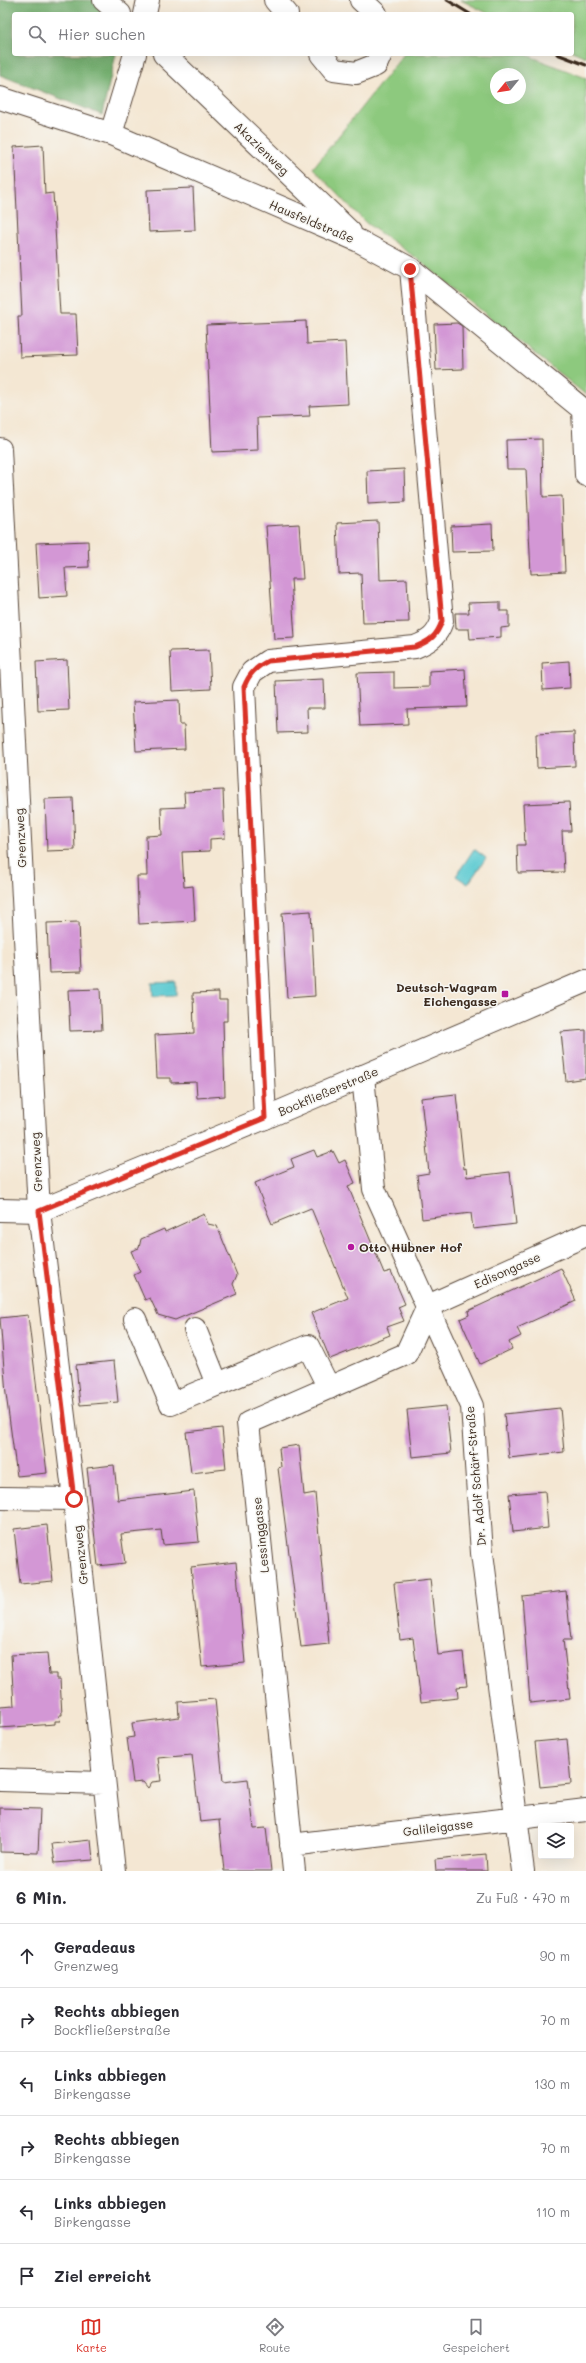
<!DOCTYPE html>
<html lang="de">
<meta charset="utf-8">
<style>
:root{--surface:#fff;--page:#f7f7f7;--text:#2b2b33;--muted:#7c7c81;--line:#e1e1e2;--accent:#d93025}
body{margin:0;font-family:Mali,sans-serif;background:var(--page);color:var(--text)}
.controls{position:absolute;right:12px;bottom:12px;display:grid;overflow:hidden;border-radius:4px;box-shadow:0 4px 16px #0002}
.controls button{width:36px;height:36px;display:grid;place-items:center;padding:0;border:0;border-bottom:1px solid var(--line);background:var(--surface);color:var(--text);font:20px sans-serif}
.compass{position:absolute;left:490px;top:68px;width:36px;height:36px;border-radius:50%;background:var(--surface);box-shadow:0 4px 16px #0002;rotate:240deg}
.stop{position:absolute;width:12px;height:12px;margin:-9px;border:3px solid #d93025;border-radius:50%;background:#fff}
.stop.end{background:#d93025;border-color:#fff;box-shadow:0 1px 4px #0008}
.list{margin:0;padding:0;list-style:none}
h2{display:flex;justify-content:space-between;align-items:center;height:52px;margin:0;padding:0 16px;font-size:17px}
h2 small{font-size:13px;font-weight:400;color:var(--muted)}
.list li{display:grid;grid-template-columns:26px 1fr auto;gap:12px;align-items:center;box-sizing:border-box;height:64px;padding:0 16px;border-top:1px solid var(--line)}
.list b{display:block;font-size:15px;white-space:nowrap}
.list p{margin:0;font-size:13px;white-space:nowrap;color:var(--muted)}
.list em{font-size:13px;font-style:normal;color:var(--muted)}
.icon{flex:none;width:22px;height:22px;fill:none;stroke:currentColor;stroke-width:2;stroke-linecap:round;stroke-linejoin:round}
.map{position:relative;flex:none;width:586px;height:1871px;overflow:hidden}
.search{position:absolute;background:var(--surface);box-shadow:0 4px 16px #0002;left:12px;right:12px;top:12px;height:44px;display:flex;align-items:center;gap:10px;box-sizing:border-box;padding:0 14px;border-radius:4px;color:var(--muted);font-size:15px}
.sheet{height:436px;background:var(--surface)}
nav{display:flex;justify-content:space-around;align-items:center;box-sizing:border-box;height:56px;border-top:1px solid var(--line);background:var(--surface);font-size:11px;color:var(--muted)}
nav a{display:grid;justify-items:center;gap:2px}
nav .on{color:var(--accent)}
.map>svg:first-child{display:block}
.green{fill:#8dc97e;stroke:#647a4e;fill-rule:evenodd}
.forest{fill:#72ad6d;stroke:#566c46}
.water{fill:#5dcad1;stroke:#4c7a78}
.building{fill:#d397d5}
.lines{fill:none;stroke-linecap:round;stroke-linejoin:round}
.minor-casing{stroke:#574639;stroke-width:24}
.major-casing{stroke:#574639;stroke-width:24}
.minor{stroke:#fff;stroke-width:22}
.major{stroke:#fff;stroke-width:22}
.rail{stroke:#3b2a1e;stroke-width:3}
.route{stroke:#d93025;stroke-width:5}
.poi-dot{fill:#b5179e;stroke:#f6f6f2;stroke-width:1.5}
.labels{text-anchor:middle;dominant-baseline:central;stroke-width:3;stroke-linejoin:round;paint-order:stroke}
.street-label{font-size:12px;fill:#3b2a1e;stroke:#f6f6f2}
.poi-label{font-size:12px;font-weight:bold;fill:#3b2a1e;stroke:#f6f6f2;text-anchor:end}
</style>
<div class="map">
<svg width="586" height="1871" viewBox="0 0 586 1871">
<rect width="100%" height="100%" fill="#f6f6f2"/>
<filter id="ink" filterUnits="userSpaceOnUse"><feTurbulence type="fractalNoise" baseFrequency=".025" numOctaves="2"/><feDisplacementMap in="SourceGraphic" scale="8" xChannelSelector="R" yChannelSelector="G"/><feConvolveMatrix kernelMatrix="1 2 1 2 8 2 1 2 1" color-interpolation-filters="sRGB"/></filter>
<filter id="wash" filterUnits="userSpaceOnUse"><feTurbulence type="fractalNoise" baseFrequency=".012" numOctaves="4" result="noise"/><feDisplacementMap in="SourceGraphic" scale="16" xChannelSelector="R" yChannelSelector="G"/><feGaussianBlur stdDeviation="0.9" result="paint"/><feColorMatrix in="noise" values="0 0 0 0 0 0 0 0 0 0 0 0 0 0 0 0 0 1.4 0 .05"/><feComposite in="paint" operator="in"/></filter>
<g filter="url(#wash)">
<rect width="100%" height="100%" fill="#f4e7d3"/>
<path class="green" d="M 461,0 L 586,0 L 586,57 L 572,51 L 572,14 L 489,14 Z
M 404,54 L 524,54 L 586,78 L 586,395 L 419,260 L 366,223 L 313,168 ZM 496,74 L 520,74 L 520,98 L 496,98 Z"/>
<path class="forest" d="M 0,0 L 97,0 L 114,14 L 14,14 L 14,54 L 116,54 L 102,115 L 0,75 Z"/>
<path class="water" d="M 474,849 L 486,858 L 468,884 L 456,876 Z
M 176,982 L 176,995 L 153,996 L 152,983 Z"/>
<g id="blocks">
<path class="building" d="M 43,145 L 45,194 L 53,193 L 60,314 L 76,314 L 78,355 L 20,357 L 18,316 L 22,316 L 14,147 Z
M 193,188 L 195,230 L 149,232 L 147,190 Z
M 306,321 L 307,344 L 345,342 L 348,404 L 309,406 L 310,416 L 257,418 L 258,450 L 212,452 L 206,325 Z
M 457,323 L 462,326 L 463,369 L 436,370 L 434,324 Z
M 542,439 L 543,497 L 562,496 L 565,572 L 531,574 L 526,469 L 507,469 L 506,440 Z
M 404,469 L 405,502 L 368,504 L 367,471 Z
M 378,521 L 380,580 L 407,579 L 409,622 L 363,623 L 361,573 L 339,574 L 337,523 Z
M 299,524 L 303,579 L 291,579 L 295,638 L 274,639 L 266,526 Z
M 492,524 L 493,551 L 452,552 L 451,526 Z
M 88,541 L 89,567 L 65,568 L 67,596 L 39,598 L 36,543 Z
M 500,602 L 500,611 L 509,611 L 509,627 L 501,628 L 501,637 L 470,639 L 469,629 L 456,629 L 455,613 L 469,613 L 468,603 Z
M 209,650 L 211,689 L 172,691 L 170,651 Z
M 67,660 L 69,710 L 38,711 L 36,662 Z
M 569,661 L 570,688 L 543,690 L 542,663 Z
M 465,669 L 467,707 L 407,709 L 408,724 L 360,726 L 357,673 L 394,672 L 394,688 L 429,687 L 429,671 Z
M 324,679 L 325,708 L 307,708 L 308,732 L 278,733 L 276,681 Z
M 179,700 L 180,725 L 184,725 L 185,749 L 136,751 L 133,702 Z
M 574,732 L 575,766 L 537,768 L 536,734 Z
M 223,790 L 225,838 L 210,839 L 210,851 L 182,852 L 184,887 L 193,886 L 195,921 L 139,924 L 137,876 L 147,876 L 146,836 L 162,835 L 161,808 L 185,807 L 184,792 Z
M 73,798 L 75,850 L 47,851 L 45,799 Z
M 569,802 L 571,831 L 562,831 L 564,872 L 518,873 L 517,845 L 525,845 L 523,804 Z
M 311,911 L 315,996 L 287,998 L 282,913 Z
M 79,922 L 81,972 L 49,973 L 47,923 Z
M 100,989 L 102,1030 L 70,1031 L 68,990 Z
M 219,992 L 219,1000 L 227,1000 L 227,1021 L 223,1021 L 225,1096 L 197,1098 L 196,1082 L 171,1083 L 171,1078 L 157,1078 L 155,1035 L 194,1033 L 193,993 Z
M 586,1030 L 586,1078 L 566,1081 L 561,1032 Z
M 456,1094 L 464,1169 L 466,1168 L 467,1177 L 510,1172 L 516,1224 L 473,1229 L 471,1213 L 422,1219 L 417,1175 L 429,1173 L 421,1098 Z
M 314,1150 L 317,1157 L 333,1151 L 339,1163 L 345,1160 L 355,1183 L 348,1186 L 384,1273 L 391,1271 L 405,1304 L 398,1307 L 404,1321 L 387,1327 L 390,1335 L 330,1359 L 311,1313 L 348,1298 L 311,1208 L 272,1224 L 255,1183 L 294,1167 L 291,1159 Z
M 204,1214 L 208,1224 L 217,1226 L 237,1275 L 233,1284 L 237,1294 L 175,1320 L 158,1315 L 150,1298 L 145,1300 L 134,1275 L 140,1272 L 131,1251 L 139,1248 L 141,1239 L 164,1229 L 165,1232 Z
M 561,1268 L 576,1301 L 517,1328 L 521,1336 L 509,1342 L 512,1349 L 480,1364 L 460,1319 L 469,1315 L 468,1311 Z
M 28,1315 L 47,1473 L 17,1476 L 6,1394 L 0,1318 Z
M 114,1361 L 118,1402 L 80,1405 L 76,1365 Z
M 446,1406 L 451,1453 L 412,1457 L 407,1410 Z
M 560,1408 L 564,1452 L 509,1458 L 504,1414 Z
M 222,1428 L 226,1469 L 191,1473 L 186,1432 Z
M 299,1445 L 304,1495 L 315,1493 L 329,1644 L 301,1647 L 278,1468 L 281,1467 L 279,1448 Z
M 114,1465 L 118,1500 L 194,1491 L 199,1542 L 163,1545 L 161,1530 L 121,1534 L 125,1563 L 98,1566 L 87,1468 Z
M 545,1491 L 548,1528 L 513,1532 L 509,1494 Z
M 47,1525 L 53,1581 L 20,1584 L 14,1529 Z
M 236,1562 L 245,1663 L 202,1667 L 191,1567 Z
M 430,1579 L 438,1655 L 463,1652 L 467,1686 L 457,1687 L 458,1698 L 421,1702 L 413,1638 L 400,1640 L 394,1583 Z
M 566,1591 L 571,1640 L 563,1640 L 570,1699 L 530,1703 L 522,1596 Z
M 47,1653 L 49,1674 L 56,1674 L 56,1679 L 60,1679 L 62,1715 L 59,1715 L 60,1721 L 55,1721 L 55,1724 L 0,1728 L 0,1707 L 14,1706 L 11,1655 Z
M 215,1699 L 223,1782 L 248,1779 L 254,1829 L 266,1828 L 271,1871 L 224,1871 L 219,1820 L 200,1822 L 192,1755 L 158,1758 L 161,1781 L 152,1782 L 148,1788 L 143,1782 L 133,1783 L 127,1738 L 134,1737 L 132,1723 L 179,1717 L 178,1702 Z
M 567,1739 L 571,1784 L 540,1787 L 535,1742 Z
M 0,1808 L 40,1809 L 38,1853 L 0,1852 Z
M 91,1840 L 93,1860 L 55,1863 L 52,1844 Z
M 486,1854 L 487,1871 L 436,1871 L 435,1859 Z"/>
</g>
</g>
<g filter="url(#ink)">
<use href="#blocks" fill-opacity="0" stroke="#574639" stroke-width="1"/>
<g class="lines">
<g class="minor-casing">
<path id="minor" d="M 104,0 L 120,14
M 275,0 L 287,14
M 361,0 L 376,14
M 145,14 L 148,0
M 164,54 L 350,232
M 321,54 L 334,70 L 356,73 L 376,65 L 381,54
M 0,98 L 111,134 L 359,241 L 411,269 L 586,412
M 111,134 L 135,54
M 583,410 L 586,475
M 0,449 L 39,1211 L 74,1499 L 114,1871
M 363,1076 L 374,1189 L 472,1406 L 482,1553 L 523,1871
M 265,1118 L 244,687 L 252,672 L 268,661 L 415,647 C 430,641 437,636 442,621 L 411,269
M 135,1319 L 171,1404 L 308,1346 L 329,1388
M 195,1329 L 217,1384
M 0,1498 L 74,1499
M 0,1780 L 104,1783
M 291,1845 L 586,1810
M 294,1871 L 248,1423 L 406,1354 L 428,1306 L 586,1235"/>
</g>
<g class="major-casing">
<path id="major" d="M 0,1210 L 39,1211 L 265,1118 L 586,981"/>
</g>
<use href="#minor" class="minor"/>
<use href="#major" class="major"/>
<path class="rail" d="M 447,0 L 470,14
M 557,54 L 586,65"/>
</g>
</g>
<g class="lines" filter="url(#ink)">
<path class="route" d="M 74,1499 L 39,1211 L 265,1118 L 244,687 C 249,674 256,667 268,661 L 415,647 C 430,641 437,636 442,621 L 410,269"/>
</g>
<g class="poi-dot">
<rect x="501" y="990" width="8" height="8" rx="2"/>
<circle cx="351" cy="1247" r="4"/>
</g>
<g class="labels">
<g class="street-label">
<text transform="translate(262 148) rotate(44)">Akazienweg</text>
<text transform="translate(312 221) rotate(23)">Hausfeldstraße</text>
<text transform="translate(20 838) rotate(-93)">Grenzweg</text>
<text transform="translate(328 1091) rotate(-23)">Bockfließerstraße</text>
<text transform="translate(36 1162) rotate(-93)">Grenzweg</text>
<text transform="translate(507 1270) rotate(-24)">Edisongasse</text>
<text transform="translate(475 1476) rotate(-95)">Dr. Adolf Schärf-Straße</text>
<text transform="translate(260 1535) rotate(-96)">Lessinggasse</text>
<text transform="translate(80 1555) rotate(-96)">Grenzweg</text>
<text transform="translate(438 1827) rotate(-7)">Galileigasse</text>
</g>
<g class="poi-label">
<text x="497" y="987">Deutsch-Wagram<tspan x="497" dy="14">Eichengasse</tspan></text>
<text x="359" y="1247" text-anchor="start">Otto Hübner Hof</text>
</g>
</g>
</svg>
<div class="controls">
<button><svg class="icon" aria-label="layers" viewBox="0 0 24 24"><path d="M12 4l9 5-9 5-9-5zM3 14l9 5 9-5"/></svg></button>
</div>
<svg class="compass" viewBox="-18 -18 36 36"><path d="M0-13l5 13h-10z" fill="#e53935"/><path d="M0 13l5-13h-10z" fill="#7c7c81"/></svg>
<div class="stop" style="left:74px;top:1499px"></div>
<div class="stop end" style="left:410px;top:269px"></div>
<div class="search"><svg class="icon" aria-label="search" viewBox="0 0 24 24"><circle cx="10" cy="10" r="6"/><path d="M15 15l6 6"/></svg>Hier suchen</div>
</div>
<section class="sheet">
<h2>6 Min.<small>Zu Fuß · 470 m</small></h2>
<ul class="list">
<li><svg class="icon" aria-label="ahead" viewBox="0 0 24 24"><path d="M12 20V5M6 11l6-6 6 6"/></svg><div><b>Geradeaus</b><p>Grenzweg</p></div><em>90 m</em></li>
<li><svg class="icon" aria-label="right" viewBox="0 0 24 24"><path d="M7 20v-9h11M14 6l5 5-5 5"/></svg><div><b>Rechts abbiegen</b><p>Bockfließerstraße</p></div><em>70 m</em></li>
<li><svg class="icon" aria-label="left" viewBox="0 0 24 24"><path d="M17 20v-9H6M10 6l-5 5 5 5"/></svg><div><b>Links abbiegen</b><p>Birkengasse</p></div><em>130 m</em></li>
<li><svg class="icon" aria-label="right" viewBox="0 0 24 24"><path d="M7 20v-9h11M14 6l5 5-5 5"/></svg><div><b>Rechts abbiegen</b><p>Birkengasse</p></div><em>70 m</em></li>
<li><svg class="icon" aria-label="left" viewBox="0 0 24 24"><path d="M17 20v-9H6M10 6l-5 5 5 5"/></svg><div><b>Links abbiegen</b><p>Birkengasse</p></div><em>110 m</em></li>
<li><svg class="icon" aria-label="arrive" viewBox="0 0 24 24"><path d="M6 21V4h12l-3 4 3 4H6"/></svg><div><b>Ziel erreicht</b></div></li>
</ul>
</section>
<nav>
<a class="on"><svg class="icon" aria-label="map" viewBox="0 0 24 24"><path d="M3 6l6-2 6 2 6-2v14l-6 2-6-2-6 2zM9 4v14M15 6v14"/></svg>Karte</a>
<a><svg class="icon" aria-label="directions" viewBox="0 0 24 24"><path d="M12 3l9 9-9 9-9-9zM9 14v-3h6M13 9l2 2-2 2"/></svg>Route</a>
<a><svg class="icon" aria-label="saved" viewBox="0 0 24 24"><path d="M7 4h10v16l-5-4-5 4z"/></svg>Gespeichert</a>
</nav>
